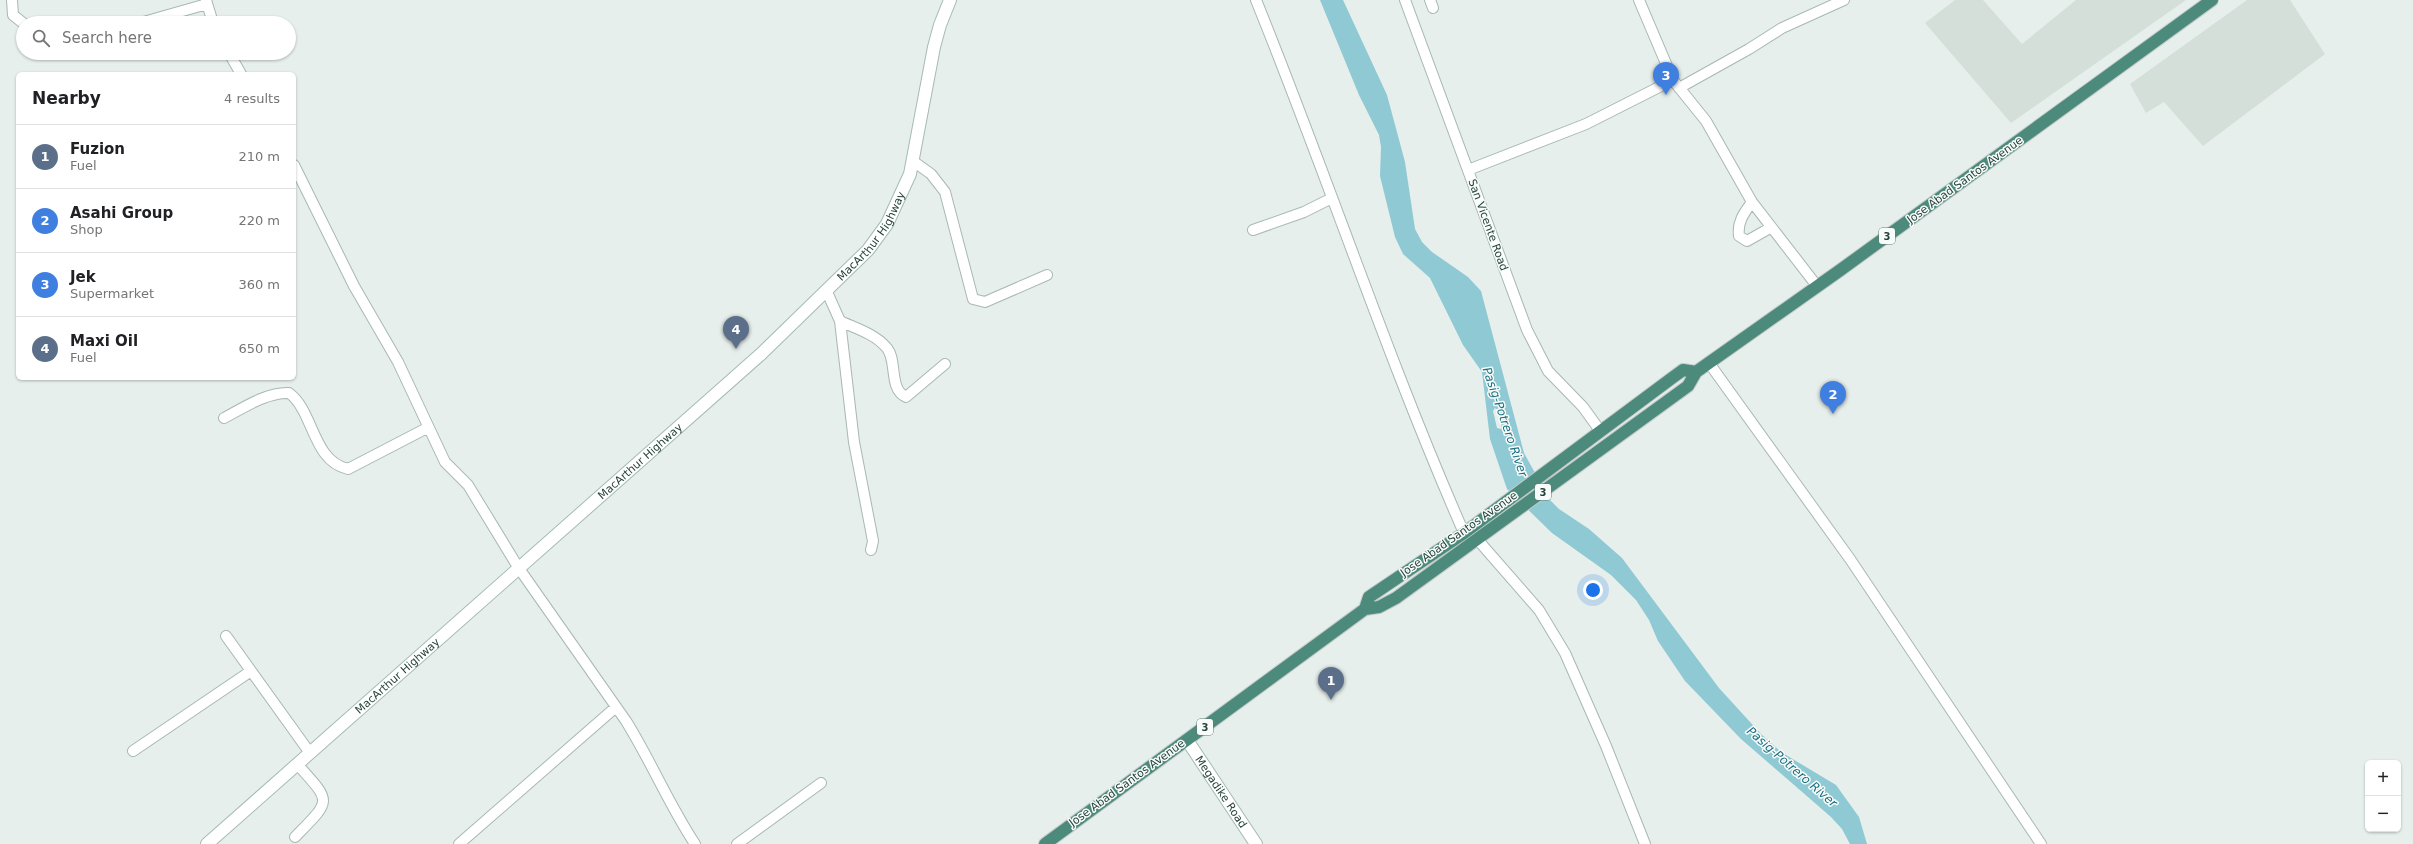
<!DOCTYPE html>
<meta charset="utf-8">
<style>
:root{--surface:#fff;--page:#f2f2f2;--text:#202124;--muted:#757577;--line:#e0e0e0;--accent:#7f4e3f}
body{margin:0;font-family:"DejaVu Sans",sans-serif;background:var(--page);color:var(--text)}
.controls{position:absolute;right:12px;bottom:12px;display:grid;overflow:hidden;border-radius:6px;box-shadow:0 1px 3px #0004}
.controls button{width:36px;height:36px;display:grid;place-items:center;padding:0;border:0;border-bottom:1px solid var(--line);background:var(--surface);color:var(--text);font:20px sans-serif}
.you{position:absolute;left:1593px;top:590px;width:14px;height:14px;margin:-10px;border:3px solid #fff;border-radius:50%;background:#1a73e8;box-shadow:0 0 0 6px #1a73e833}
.badge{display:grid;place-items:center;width:26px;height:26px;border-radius:50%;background:var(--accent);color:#fff;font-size:13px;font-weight:700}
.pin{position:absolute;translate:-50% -33px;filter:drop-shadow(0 1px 2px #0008)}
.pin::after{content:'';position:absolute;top:21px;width:14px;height:12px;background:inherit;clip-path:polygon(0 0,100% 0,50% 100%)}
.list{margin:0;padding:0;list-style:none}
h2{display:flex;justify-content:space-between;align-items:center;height:52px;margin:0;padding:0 16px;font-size:17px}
h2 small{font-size:13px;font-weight:400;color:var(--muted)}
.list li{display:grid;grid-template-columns:26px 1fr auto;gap:12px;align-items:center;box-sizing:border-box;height:64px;padding:0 16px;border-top:1px solid var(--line)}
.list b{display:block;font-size:15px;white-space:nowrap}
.list p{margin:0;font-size:13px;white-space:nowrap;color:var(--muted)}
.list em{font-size:13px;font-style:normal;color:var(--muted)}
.icon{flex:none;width:22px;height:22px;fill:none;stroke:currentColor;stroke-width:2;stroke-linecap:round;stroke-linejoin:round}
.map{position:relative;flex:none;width:2413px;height:844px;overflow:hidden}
.search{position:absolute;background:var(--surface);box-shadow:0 1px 3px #0004;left:16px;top:16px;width:280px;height:44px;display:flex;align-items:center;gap:10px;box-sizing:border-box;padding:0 14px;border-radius:22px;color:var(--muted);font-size:15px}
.panel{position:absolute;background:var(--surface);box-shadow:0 1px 3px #0004;left:16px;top:72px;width:280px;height:308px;border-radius:6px}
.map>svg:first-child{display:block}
.built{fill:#d4dfda}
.water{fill:#8ec9d4;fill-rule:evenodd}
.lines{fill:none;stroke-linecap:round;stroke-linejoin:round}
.minor-casing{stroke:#a8b8b2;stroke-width:12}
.secondary-casing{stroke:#a4bbb3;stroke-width:14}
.trunk-casing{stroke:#c2cac8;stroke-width:14}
.minor{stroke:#fff;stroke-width:10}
.secondary{stroke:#fff;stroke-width:12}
.trunk{stroke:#4c8a7c;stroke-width:12}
.labels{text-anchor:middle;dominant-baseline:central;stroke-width:3;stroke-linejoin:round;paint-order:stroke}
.shield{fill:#f7fbf9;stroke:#637a73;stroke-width:1}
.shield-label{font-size:10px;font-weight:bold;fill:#24423a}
.street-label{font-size:11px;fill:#24423a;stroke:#f7fbf9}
.water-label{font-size:12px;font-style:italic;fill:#1c6f80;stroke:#f7fbf9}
</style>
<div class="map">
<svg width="2413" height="844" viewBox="0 0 2413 844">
<rect width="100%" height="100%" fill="#e6efeb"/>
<path class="built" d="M 1955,0 L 1983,0 L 2022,44 L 2076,0 L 2186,0 L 2011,123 L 1925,23 Z
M 2247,0 L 2290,0 L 2325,54 L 2203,146 L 2164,102 L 2146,113 L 2130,84 Z"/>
<path class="water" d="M 1320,0 L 1343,0 L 1387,95 L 1405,162 L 1415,229 L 1422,242 L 1432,252 L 1468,277 L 1481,291 L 1524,453 L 1550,500 L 1559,509 L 1589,529 L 1622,558 L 1719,688 L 1761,734 L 1781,752 L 1836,785 L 1859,817 L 1867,844 L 1850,844 L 1842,829 L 1831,817 L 1741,739 L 1685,681 L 1658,641 L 1649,620 L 1636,600 L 1611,575 L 1552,533 L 1507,489 L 1490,439 L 1482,372 L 1463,345 L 1430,278 L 1403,254 L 1395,237 L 1380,176 L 1381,147 L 1379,135 L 1359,95 ZM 1495,408 L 1498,410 L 1502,421 L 1501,429 L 1497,428 L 1493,411 Z"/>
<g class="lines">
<g class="minor-casing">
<path id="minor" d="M 12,0 L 13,15 L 23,23
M 206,0 L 213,23
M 1256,0 C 1328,177 1387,358 1464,533
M 1405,0 L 1527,330 L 1548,371 L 1583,407 L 1601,432
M 1430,0 L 1433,8
M 1639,0 L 1673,80 L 1706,121 L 1752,202 L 1817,286
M 140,23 L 207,4
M 229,53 L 241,74
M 1679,88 L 1749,49 L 1782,28 L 1844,0
M 913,161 L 931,174 L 945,192 L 973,299 L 985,302 L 1047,275
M 294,165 L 354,286 L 398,362 L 445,462 L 468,485 L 518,567 L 626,721 C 651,761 669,805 695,844
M 1468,170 L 1586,124 L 1673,80
M 1752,202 C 1744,213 1737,222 1739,236 L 1747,241 L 1770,228
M 1253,230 L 1304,212 L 1332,198
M 827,292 L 840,321 L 854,442 L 873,541 L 871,550
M 840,321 C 855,328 875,334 886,347 C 898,359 888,389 906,397 L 945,364
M 1709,363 L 1850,559 L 2041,844
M 224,418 C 243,408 267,392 289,393 C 314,411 312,461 348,469 L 427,428
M 1477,539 L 1539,610 L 1565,653 L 1606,746 L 1645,844
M 226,636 L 310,753
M 133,751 L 251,671
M 295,837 C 332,799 332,803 297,764
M 459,844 L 616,707
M 737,844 L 821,783"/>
</g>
<g class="secondary-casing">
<g id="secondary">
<path id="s1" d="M 1187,740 L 1256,844"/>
<path id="s2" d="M 207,844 L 761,354 L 868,250 L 887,224 L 910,174 L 934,47 L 940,25 L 950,0"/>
</g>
</g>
<g class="trunk-casing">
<path id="trunk" d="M 1365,609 L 1369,597 L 1464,533 L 1672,378 L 1683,370 L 1696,372
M 1045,844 L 1365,609 L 1379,607 L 1396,598 L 1688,386 L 1696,372 L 1839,271 L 2212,0"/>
</g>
<use href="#minor" class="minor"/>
<use href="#secondary" class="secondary"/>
<use href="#trunk" class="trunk"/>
</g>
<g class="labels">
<g class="shield">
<rect x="1879" y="228" width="16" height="16" rx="3"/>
<rect x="1535" y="484" width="16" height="16" rx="3"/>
<rect x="1197" y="719" width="16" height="16" rx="3"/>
</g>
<g class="shield-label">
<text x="1887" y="236">3</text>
<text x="1543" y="492">3</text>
<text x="1205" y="727">3</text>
</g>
<g class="street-label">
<text transform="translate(1965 180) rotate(-36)">Jose Abad Santos Avenue</text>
<text transform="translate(1488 225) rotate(70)">San Vicente Road</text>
<text stroke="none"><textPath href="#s2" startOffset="902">MacArthur Highway</textPath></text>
<text stroke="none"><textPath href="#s2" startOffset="578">MacArthur Highway</textPath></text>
<text transform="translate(1459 534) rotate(-35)">Jose Abad Santos Avenue</text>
<text stroke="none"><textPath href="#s2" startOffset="254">MacArthur Highway</textPath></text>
<text transform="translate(1127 783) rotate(-36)">Jose Abad Santos Avenue</text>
<text stroke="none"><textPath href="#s1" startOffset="62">Megadike Road</textPath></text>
</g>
<g class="water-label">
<text transform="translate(1505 422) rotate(71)">Pasig-Potrero River</text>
<text transform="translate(1792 767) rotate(41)">Pasig-Potrero River</text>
</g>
</g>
</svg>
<div class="controls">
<button>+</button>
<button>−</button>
</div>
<div class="you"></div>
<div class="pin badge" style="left:1331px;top:700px;background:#5c6f8a">1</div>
<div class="pin badge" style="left:1833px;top:414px;background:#3f7fe0">2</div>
<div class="pin badge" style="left:1666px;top:95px;background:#3f7fe0">3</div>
<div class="pin badge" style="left:736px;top:349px;background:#5c6f8a">4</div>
<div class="search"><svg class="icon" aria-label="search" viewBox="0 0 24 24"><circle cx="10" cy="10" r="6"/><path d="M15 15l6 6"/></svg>Search here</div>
<section class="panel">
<h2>Nearby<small>4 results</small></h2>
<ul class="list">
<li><span class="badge" style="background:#5c6f8a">1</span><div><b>Fuzion</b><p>Fuel</p></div><em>210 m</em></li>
<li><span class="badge" style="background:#3f7fe0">2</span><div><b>Asahi Group</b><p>Shop</p></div><em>220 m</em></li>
<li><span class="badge" style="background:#3f7fe0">3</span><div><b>Jek</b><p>Supermarket</p></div><em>360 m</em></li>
<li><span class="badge" style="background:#5c6f8a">4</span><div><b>Maxi Oil</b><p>Fuel</p></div><em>650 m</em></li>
</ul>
</section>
</div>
